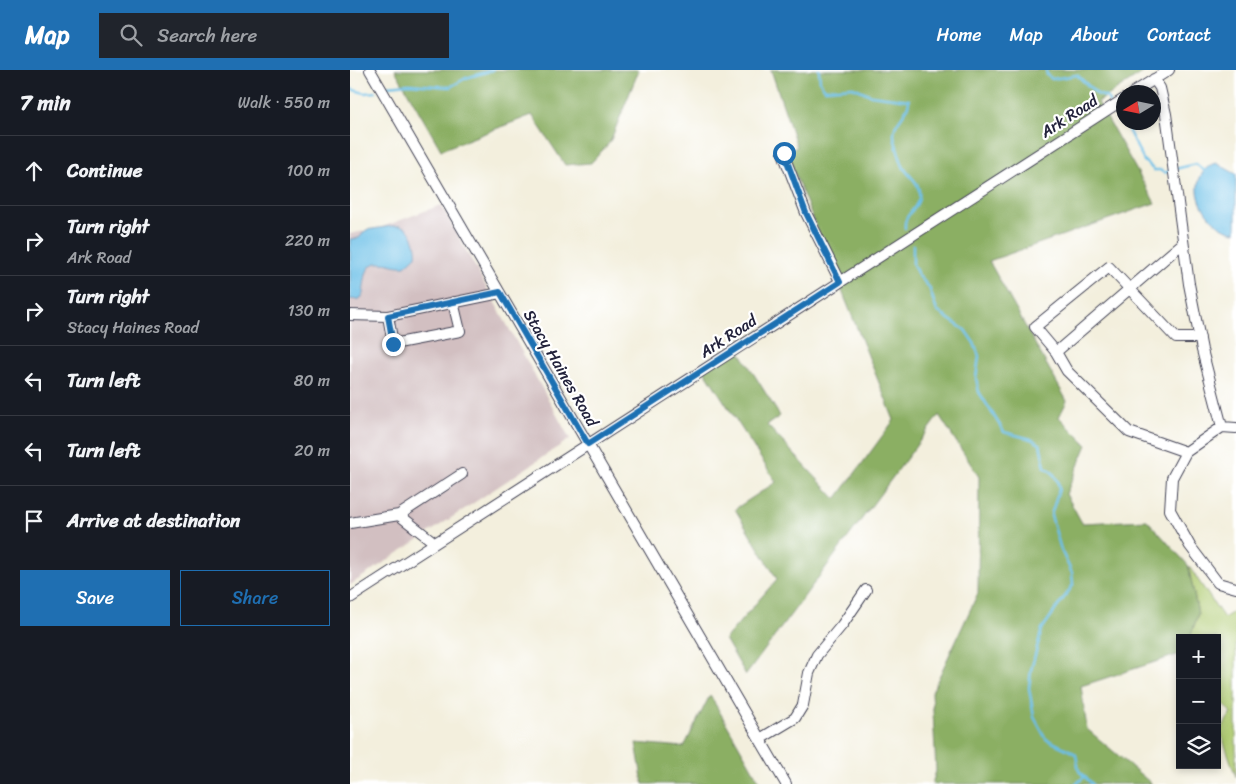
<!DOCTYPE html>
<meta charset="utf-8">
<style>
:root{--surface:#171b24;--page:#20242c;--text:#f1f3f6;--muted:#9ea1a6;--line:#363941;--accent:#1f6fb2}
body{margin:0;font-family:Sriracha,sans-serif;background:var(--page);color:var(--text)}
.controls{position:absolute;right:15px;bottom:15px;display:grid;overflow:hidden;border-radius:0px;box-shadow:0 2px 8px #0003}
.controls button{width:45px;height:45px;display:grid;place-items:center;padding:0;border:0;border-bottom:1px solid var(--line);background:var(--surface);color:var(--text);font:25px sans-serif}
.compass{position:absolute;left:766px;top:15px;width:45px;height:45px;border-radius:50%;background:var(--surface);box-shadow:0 2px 8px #0003;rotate:260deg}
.stop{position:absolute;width:15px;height:15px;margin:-11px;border:4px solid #1f6fb2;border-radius:50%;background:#fff}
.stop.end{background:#1f6fb2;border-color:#fff;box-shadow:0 1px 5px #0008}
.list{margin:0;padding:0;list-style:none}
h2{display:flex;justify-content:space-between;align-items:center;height:65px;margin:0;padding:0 20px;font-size:21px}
h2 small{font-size:16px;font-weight:400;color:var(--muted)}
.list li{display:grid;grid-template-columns:32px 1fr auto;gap:15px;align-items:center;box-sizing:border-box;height:70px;padding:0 20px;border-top:1px solid var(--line)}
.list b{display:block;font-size:19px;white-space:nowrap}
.list p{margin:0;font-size:16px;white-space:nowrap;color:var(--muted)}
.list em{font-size:16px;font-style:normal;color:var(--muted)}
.actions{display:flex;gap:10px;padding:15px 20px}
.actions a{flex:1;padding:11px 0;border:1px solid var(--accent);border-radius:0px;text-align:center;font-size:18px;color:var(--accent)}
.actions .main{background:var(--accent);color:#fff}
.icon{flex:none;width:28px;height:28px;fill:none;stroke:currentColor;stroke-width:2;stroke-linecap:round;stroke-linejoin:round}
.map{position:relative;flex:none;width:886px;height:714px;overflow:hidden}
header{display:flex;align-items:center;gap:30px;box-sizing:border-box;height:70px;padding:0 25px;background:var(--accent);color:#fff}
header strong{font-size:24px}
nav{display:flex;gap:28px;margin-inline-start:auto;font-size:18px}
.search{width:350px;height:45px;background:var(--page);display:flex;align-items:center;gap:12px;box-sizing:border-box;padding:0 18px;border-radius:0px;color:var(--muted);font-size:19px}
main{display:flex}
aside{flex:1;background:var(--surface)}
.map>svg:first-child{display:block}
.industrial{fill:#d2bfc1}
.green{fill:#afcb71;stroke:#687656}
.forest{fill:#8baf63;stroke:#56684f}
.water{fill:#6bbfe7;stroke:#467091}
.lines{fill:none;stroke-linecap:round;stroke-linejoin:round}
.stream{stroke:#6bbfe7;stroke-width:2.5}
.minor-casing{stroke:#414153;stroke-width:12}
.minor{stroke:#fff;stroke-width:10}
.route{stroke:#1f6fb2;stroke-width:6}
.labels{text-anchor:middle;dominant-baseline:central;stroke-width:4.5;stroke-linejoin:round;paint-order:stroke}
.street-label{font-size:16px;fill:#22223b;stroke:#fff}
</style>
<header>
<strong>Map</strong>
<div class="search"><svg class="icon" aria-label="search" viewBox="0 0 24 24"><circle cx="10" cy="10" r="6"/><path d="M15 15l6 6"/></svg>Search here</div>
<nav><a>Home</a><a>Map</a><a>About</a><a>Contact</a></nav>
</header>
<main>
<aside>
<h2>7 min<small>Walk · 550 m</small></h2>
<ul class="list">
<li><svg class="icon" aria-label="ahead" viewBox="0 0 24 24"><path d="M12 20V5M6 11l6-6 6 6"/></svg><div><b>Continue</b></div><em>100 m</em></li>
<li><svg class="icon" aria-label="right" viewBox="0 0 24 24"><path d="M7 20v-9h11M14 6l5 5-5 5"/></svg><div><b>Turn right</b><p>Ark Road</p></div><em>220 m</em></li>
<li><svg class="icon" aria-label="right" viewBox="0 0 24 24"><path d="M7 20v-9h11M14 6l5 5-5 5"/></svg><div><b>Turn right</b><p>Stacy Haines Road</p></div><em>130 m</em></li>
<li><svg class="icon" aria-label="left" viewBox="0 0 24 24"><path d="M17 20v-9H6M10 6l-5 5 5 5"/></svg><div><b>Turn left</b></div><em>80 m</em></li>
<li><svg class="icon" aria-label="left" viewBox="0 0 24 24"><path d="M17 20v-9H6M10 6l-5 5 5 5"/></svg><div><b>Turn left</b></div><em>20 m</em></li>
<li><svg class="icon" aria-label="arrive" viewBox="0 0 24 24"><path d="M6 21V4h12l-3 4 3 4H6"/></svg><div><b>Arrive at destination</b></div></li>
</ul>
<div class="actions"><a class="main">Save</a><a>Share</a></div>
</aside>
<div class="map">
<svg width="886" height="714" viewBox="0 0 886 714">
<rect width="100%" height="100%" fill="#fff"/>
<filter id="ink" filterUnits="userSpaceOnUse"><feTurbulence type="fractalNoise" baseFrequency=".02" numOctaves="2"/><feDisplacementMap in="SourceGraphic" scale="10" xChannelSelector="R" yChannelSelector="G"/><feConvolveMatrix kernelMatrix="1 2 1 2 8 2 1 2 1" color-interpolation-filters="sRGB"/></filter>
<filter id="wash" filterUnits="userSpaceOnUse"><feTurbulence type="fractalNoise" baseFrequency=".0096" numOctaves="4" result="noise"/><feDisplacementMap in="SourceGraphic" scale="20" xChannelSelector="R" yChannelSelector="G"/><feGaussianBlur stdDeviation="1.12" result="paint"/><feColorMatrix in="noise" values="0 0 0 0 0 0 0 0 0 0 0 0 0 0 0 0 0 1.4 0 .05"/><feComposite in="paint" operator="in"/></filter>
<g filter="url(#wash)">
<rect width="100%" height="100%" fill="#f3efdd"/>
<path class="industrial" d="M 91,135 L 220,369 L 0,515 L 0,164 L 32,157 Z"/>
<path class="green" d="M 838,495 L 874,548 L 886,540 L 886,707 L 870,661 L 881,643 L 867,625 L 867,568 L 840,568 L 848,544 Z"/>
<path class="forest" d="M 45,0 L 289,0 L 260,72 L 241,93 L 215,95 L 182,45 L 91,80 Z
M 421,0 L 797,0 L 748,32 L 805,133 L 639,191 L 717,331 L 709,347 L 737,375 L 716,424 L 732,453 L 797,450 L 838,495 L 848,544 L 840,568 L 830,568 L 830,584 L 731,616 L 737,659 L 802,714 L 582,714 L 586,701 L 582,622 L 628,523 L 629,407 L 589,345 L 396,605 L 375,569 L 427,509 L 385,439 L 426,412 L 354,300 L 387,277 L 430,346 L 417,355 L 486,429 L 544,350 L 436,82 L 447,77 Z
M 360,625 L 411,714 L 293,714 L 286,673 L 334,677 Z"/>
<path class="water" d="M 866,93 L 886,104 L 886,162 C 861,160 836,123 854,101 C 857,97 861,94 866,93 Z
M 42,156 C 46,156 51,155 54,157 C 62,160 68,178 66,186 L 55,196 C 46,197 39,193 31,193 C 12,191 16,216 12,227 L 7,230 L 0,229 L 0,169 L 9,168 L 16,160 Z"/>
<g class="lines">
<path class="stream" d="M 469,0 L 470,12 L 475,19 L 503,17 L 521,25 L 559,30 C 559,44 543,51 544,65 C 544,69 552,95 554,98 C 561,109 571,112 569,128 C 567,140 553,145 555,158
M 696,0 L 697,5 L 702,9 L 727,5 L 747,24 L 758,28 L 759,32
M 37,16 L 59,14 L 100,17 L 116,8 L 143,0
M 0,19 L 15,23 L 26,22
M 765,43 L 770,45 L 774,51
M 774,52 L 794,91 L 804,100 L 810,100 L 814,103 L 820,101
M 825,99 L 846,94 L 856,102
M 563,175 L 563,194 L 568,205 L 579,217 L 587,241 L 615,260 L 624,273 L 629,286 L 626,308 L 629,322 L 654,362 L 681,369 L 690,374 L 695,397 L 703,403 L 708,412 L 709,419 L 701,445 L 711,480 L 722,503 L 723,515 L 692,559 L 681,600 L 679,618 L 684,647 L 696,669 L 721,681 L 726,685 L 729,701 L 742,714
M 726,714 L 734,707"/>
</g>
</g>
<g filter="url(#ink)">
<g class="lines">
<g class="minor-casing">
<path id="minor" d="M 20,0 L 436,714
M 804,9 L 810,18 L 816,44 L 839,214 L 852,280 L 872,357
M 784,22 L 819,0
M 433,83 L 456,143 L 490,211
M 833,173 L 706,282 L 717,301 L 779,362 L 836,382 L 872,357 L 886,358
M 0,245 L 38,246 L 150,223
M 38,246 L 43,274 L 110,261 L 103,232
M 706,282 L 685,257 L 759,197 L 826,268 L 850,268
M 836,382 L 822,408 L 820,440 L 840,476 L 868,513 L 886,518
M 49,445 L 112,404
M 0,453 L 49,445 L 85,473
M 0,528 L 774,29
M 410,669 L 445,648 L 453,635 L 459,603 L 467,585 L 492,555 L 516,520"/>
</g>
<use href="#minor" class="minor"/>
</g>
</g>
<g class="lines" filter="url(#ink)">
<path class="route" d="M 43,274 L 38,246 L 150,222 L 238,374 L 490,212 L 456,143 L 434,83"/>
</g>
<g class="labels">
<g class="street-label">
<text transform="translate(719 46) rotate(-33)">Ark Road</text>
<text transform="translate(378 266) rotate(-33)">Ark Road</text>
<text transform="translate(211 298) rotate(60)">Stacy Haines Road</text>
</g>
</g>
</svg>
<div class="controls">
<button>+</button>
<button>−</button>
<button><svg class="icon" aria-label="layers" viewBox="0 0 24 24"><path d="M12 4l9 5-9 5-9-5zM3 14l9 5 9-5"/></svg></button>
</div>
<svg class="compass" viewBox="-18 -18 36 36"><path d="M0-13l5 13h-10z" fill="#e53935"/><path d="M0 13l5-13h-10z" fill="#9ea1a6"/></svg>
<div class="stop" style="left:434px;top:83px"></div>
<div class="stop end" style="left:43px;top:274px"></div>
</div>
</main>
